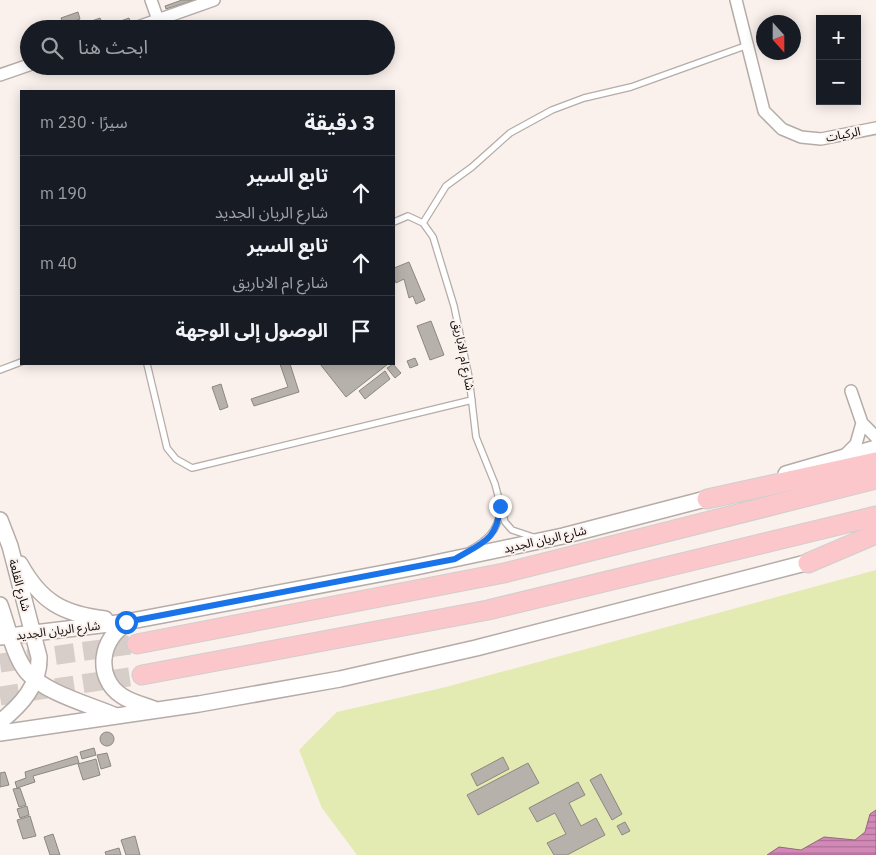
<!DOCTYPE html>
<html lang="ar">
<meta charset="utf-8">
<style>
:root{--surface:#171b24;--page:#242831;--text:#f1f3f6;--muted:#9ea1a6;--line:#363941}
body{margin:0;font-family:"IBM Plex Sans","Noto Sans Arabic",sans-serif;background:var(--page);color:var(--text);direction:rtl}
.controls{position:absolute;right:15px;top:15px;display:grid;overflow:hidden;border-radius:0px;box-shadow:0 2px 12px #0003}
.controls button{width:45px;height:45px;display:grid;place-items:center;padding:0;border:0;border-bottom:1px solid var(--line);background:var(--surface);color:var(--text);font:25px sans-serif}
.compass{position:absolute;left:756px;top:15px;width:45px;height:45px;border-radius:50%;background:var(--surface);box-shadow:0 2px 12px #0003;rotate:159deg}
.stop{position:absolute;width:15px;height:15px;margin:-11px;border:4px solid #1a73e8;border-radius:50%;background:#fff}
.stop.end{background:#1a73e8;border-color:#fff;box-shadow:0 1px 5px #0008}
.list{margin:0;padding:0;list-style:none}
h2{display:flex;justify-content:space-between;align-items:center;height:65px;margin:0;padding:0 20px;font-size:21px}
h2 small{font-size:16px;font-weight:400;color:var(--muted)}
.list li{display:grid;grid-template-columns:32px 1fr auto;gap:15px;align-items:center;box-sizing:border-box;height:70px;padding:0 20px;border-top:1px solid var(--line)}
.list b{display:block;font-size:19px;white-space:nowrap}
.list p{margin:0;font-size:16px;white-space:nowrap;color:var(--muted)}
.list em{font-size:16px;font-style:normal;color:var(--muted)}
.icon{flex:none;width:28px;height:28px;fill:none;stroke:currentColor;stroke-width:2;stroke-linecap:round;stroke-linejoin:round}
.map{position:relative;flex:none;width:876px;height:855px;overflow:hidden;direction:ltr}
.search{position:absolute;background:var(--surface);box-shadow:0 2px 12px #0003;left:20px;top:20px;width:375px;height:55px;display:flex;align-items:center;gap:12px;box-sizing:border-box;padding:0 18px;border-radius:28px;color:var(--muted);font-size:19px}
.panel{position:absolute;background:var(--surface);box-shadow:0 2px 12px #0003;left:20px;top:90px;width:375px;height:275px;border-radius:0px;direction:rtl}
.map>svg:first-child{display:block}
.green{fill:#e3eab2}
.water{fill:url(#water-rules);stroke:#986484}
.building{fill:#b6b1aa;stroke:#8c8881}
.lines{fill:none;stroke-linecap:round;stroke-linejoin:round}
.trunk-tunnel{stroke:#d7ceca;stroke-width:19;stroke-dasharray:19 9;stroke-linecap:butt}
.service-casing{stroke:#b5aca8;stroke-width:8}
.minor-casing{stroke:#b5aca8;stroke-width:14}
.secondary-casing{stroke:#b5aca8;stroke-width:18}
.trunk-casing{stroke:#cfcfce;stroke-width:21}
.service{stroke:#fff;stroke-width:5.5}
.minor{stroke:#fff;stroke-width:11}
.secondary{stroke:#fff;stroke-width:15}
.trunk{stroke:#fbc7ca;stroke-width:19}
.route{stroke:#1a73e8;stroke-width:6}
.labels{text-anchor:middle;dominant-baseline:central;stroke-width:4;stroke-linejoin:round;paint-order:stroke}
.street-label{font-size:12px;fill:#100d0c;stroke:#faf0ec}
</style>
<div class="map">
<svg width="876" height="855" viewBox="0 0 876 855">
<defs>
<pattern id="water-rules" width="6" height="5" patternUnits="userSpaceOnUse" patternTransform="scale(1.25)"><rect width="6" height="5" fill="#d389b8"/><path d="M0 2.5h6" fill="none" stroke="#aa6e94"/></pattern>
</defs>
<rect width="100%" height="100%" fill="#faf0ec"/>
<path class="green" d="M 876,570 L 876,855 L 357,855 L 322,808 L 299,750 L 337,712 L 446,687 Z"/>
<path class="water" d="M 876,810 L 876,855 L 767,855 L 779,847 L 801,850 L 824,837 L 855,840 L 865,832 L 870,814 Z"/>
<path class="building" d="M 182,0 L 194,0 L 166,9 L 165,6 Z
M 78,12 L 80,19 L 63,25 L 61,18 Z
M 100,18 L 103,25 L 91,29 L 89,22 Z
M 129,18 L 131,23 L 115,29 L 98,29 Z
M 409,262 L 425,300 L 416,304 L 413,296 L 409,298 L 404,279 L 396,283 L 394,278 L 394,268 Z
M 431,321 L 444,355 L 430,360 L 417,326 Z
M 415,358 L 418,365 L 410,368 L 407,361 Z
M 280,364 L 290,364 L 299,392 L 254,406 L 251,399 L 288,387 Z
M 320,364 L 388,364 L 346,397 Z
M 393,364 L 401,373 L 395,378 L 387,368 Z
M 385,371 L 390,379 L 365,399 L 359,391 Z
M 221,384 L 228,407 L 220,410 L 212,387 Z
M100 739a7 7 0 1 1 14 0a7 7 0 1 1-14 0Z
M 94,748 L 96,755 L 82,759 L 80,752 Z
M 107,753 L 111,766 L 101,769 L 97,755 Z
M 77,756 L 79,763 L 33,776 L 35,782 L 17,788 L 15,782 L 26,778 L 25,772 Z
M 503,757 L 509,769 L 477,786 L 471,774 Z
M 96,759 L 100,775 L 83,780 L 78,764 Z
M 528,763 L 539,783 L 478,815 L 467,795 Z
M 5,772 L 9,785 L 0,787 L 0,773 Z
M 601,774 L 622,814 L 612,820 L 590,780 Z
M 578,782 L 585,795 L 569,803 L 581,826 L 596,818 L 605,835 L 567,855 L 554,855 L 547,843 L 566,834 L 555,813 L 537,822 L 529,808 Z
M 20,788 L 26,805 L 19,807 L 13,789 Z
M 27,806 L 29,815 L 20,818 L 17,809 Z
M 30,816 L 36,836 L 23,839 L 17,820 Z
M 625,822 L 630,831 L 622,835 L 617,826 Z
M 53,834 L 60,855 L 50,855 L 44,837 Z
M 135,836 L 140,855 L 126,855 L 121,840 Z
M 119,848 L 121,855 L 106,855 L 105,852 Z"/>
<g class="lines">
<path class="trunk-tunnel" d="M 0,663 L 137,644
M 0,696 L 142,675"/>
<g class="service-casing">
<path id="service" d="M 394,222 L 408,216 L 423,223 L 433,237 L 454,306 L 469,377 L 476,437 L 495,484 L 505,522 L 512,530 L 533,537
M 423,223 L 446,186 L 472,167 L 510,133 L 552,110 L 584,98 L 631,87 L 748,45
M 147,364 L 167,448 L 176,459 L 192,468 L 472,400
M 0,370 L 21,362
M 470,550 C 487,540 498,531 500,511"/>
</g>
<g class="minor-casing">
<path id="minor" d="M 151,0 L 158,20
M 736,0 L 764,111 L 782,129 L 801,137 L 821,139 L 876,128
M 132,29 L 214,0
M 0,75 L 29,65
M 851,391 L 862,423 L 876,437
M 843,457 L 856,444 L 862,423"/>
</g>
<g class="secondary-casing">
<path id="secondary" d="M 786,474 L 876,448
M 0,520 L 10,546 L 39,657 C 40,685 21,705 0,722
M 20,564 C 41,602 63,614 105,619
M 0,605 C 7,624 14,657 27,672 C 45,693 91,705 116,716
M 129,623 C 100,636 94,678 122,696 C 131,702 143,705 154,709
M 0,637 L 126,622 L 416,567 L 563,536 L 717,496
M 0,733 L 199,704 L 340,679 L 476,648 L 817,560"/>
</g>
<g class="trunk-casing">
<path id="trunk" d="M 707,499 L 876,462
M 808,563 L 876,534
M 137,644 L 504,573 L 876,479
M 142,675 L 488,610 L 876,516"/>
</g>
<use href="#service" class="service"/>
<use href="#minor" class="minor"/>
<use href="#secondary" class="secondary"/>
<use href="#trunk" class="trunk"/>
</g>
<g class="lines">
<path class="route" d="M 126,622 L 455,559 C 482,543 498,540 500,506"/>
</g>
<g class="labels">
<g class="street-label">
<text transform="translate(843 134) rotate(-11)">الركيات</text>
<text transform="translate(464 355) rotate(79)">شارع ام الاباريق</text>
<text transform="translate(545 539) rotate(-13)">شارع الريان الجديد</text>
<text transform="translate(20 585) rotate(75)">شارع القلعة</text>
<text transform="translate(58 630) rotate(-7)">شارع الريان الجديد</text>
</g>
</g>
</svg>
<div class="controls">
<button>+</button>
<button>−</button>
</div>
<svg class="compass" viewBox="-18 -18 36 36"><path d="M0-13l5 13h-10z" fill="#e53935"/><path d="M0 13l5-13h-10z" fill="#9ea1a6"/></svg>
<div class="stop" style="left:126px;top:622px"></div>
<div class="stop end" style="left:500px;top:506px"></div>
<div class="search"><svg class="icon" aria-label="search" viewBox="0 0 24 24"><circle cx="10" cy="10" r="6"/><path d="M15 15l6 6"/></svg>ابحث هنا</div>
<section class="panel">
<h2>3 دقيقة<small>سيرًا · 230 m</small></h2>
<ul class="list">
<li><svg class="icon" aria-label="ahead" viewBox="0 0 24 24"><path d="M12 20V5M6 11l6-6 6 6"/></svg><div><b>تابع السير</b><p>شارع الريان الجديد</p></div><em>190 m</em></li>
<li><svg class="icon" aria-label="ahead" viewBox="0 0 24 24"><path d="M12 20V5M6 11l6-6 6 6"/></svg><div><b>تابع السير</b><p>شارع ام الاباريق</p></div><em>40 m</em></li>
<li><svg class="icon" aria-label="arrive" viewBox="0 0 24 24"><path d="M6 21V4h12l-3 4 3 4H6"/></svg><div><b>الوصول إلى الوجهة</b></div></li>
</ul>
</section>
</div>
